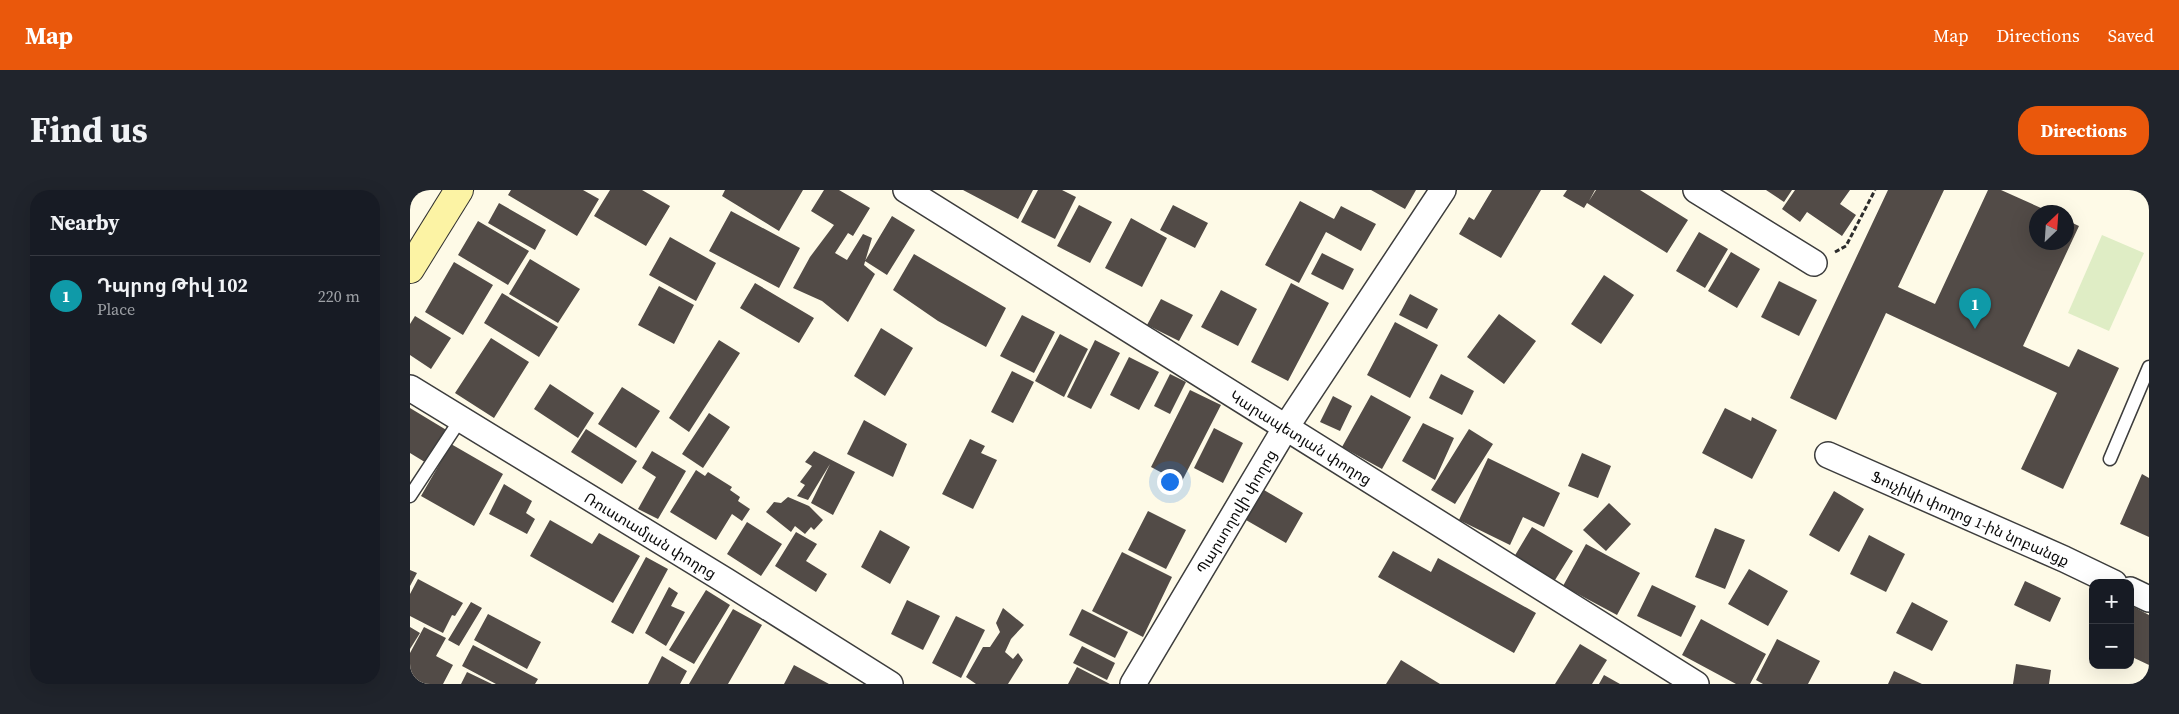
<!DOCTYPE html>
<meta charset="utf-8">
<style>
:root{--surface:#171b24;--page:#20242c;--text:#f1f3f6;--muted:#9ea1a6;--line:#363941;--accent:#ea580c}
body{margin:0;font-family:"Source Serif 4","Noto Sans Armenian",serif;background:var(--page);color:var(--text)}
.controls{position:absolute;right:15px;bottom:15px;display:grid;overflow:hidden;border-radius:10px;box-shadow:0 5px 20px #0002}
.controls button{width:45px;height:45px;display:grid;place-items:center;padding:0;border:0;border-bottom:1px solid var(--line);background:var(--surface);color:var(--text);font:25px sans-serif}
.compass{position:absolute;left:1619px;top:15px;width:45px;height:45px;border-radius:50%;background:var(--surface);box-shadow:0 5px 20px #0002;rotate:25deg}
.you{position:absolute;left:759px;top:291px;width:18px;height:18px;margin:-12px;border:4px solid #fff;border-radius:50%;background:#1a73e8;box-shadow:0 0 0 8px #1a73e833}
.badge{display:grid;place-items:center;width:32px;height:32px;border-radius:50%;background:var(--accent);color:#fff;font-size:16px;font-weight:700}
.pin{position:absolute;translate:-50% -41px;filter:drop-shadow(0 1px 2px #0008)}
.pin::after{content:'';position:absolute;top:26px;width:18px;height:15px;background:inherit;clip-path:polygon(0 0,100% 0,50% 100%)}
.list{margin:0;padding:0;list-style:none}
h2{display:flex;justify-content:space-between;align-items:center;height:65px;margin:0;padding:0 20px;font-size:21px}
h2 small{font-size:16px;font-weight:400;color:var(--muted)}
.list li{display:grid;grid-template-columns:32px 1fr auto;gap:15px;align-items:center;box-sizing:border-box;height:80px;padding:0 20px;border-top:1px solid var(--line)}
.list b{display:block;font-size:19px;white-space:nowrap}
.list p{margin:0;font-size:16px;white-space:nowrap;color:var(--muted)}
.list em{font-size:16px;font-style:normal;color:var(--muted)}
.map{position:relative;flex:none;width:1739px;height:494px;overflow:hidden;border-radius:20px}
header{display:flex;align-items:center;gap:30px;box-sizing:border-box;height:70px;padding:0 25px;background:var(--accent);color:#fff}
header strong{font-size:24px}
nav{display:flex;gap:28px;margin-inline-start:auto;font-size:18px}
.intro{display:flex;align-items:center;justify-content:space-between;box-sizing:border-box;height:120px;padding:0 30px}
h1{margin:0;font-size:35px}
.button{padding:12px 22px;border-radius:20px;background:var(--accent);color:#fff;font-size:18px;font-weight:700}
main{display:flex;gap:30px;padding:0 30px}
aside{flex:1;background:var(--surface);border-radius:20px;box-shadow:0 5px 20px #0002}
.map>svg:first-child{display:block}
.pitch{fill:#dfedc5}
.building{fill:#524b47}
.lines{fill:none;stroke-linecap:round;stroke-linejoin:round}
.service-casing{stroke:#3d3d3d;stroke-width:15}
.minor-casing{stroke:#3d3d3d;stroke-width:28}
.secondary-casing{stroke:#2c2c2c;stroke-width:30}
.path{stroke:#2c2c2c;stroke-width:3;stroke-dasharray:5 2.5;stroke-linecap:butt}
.service{stroke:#fff;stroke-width:12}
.minor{stroke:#fff;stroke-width:25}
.secondary{stroke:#fcf3a4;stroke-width:28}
.labels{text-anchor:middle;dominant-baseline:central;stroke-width:5;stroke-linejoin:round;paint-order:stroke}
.street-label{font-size:15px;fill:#0a0a0a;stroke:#fff}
</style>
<header>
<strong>Map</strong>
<nav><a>Map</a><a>Directions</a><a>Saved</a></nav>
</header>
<div class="intro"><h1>Find us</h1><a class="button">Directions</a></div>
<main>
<aside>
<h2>Nearby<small></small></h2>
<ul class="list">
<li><span class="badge" style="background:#0f9aa8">1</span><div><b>Դպրոց Թիվ 102</b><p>Place</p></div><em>220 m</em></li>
</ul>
</aside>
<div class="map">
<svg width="1739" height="494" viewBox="0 0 1739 494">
<rect width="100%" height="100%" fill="#fefae7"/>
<path class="pitch" d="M 1692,45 L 1734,63 L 1699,141 L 1658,123 Z"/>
<path class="building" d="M 101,0 L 173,0 L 189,9 L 167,46 L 98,5 Z
M 200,0 L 232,0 L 260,16 L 236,56 L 184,26 Z
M 315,0 L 393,0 L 369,41 L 312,6 Z
M 414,0 L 429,0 L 460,18 L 443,46 L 438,43 L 425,63 L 437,70 L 453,44 L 462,48 L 454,75 L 465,84 L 438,132 L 412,111 L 383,98 L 400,67 L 424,35 L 401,21 Z
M 553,0 L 623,0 L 608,29 Z
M 628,0 L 652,0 L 666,7 L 645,49 L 611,32 Z
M 961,0 L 1006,0 L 995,19 Z
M 1082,0 L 1131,0 L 1091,68 L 1049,44 L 1059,27 L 1064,30 Z
M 1157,0 L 1185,0 L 1179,11 L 1186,0 L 1230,0 L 1278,30 L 1257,63 L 1177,13 L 1174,18 L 1153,6 Z
M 1356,0 L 1382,0 L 1374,12 Z
M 1385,0 L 1440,0 L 1430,14 L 1446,25 L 1432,46 L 1397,22 L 1390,32 L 1372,19 Z
M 1478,0 L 1534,0 L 1488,97 L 1525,114 L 1578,0 L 1591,0 L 1640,22 L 1626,22 L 1626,52 L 1656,52 L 1656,30 L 1669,36 L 1613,156 L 1659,177 L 1668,159 L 1709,178 L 1653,299 L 1611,279 L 1647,203 L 1476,123 L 1426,230 L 1380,208 Z
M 890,11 L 924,29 L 931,16 L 966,34 L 951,61 L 916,42 L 889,93 L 855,75 Z
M 89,13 L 136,40 L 125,60 L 78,33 Z
M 669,15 L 702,32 L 680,73 L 647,56 Z
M 763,15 L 798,33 L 785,58 L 750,40 Z
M 321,21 L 390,58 L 369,98 L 299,61 Z
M 482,26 L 505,40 L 477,85 L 455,71 Z
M 721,28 L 757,48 L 732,97 L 695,78 Z
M 68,31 L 119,61 L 98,95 L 48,65 Z
M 1289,42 L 1318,59 L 1295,98 L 1266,81 Z
M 260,47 L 306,73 L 286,111 L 239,85 Z
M 1321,62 L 1350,79 L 1327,118 L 1298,101 Z
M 912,63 L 944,79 L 933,100 L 901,84 Z
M 504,64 L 596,118 L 576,157 L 528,131 L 483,100 Z
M 120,69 L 170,99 L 148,133 L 99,104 Z
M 44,72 L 83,95 L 53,145 L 15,122 Z
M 1194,85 L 1224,105 L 1191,154 L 1161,134 Z
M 1369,91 L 1407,110 L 1389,146 L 1351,127 Z
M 345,93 L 404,128 L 389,153 L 330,118 Z
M 881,93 L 919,113 L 878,191 L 841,172 Z
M 249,96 L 284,115 L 264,154 L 228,135 Z
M 811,100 L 847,119 L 828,156 L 791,137 Z
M 92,103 L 148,137 L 129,167 L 74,133 Z
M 1000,104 L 1028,119 L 1017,139 L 989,125 Z
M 751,109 L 783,125 L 769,151 L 737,135 Z
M 1089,124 L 1126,151 L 1094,194 L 1057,167 Z
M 612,125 L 645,142 L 624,183 L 590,166 Z
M 5,126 L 41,148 L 21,179 L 0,165 L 0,134 Z
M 985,132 L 1028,155 L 1000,208 L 957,185 Z
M 471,138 L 503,158 L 475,206 L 444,186 Z
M 650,144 L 678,159 L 654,207 L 625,191 Z
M 81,148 L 119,172 L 84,228 L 45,203 Z
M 309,150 L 330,163 L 279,242 L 259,228 Z
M 685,150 L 710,163 L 681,219 L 657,207 Z
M 719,167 L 749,182 L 729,220 L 700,205 Z
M 602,181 L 624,192 L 603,233 L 581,222 Z
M 760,184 L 776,192 L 760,224 L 744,216 Z
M 1031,184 L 1064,201 L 1052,225 L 1019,208 Z
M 140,194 L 184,223 L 168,248 L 124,219 Z
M 212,197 L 250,221 L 226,258 L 188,234 Z
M 780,200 L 811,215 L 771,293 L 741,277 Z
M 961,205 L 1001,227 L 972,279 L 932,257 Z
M 923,206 L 942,216 L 930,241 L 910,232 Z
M 0,218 L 38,241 L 18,274 L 0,263 Z
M 1315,218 L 1341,231 L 1342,227 L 1367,240 L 1342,289 L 1292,263 Z
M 299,223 L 320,237 L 293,278 L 272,264 Z
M 454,230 L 497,254 L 483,287 L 437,264 Z
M 1013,233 L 1044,248 L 1025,290 L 992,271 Z
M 804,238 L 833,253 L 813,293 L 784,278 Z
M 176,239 L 227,271 L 212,294 L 161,262 Z
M 1059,239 L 1083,254 L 1045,314 L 1021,300 Z
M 560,249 L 575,256 L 571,263 L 587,270 L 563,319 L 532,304 Z
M 41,254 L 93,284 L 64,336 L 11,306 Z
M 242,261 L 276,281 L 248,329 L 228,319 L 246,287 L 232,278 Z
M 404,261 L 445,282 L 423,325 L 401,313 L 420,274 L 398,310 L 387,306 L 395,295 L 390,292 L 402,276 L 395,272 Z
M 1172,263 L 1201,276 L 1188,308 L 1158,296 Z
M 1078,268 L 1150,303 L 1134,337 L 1113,327 L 1100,355 L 1049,330 Z
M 286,280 L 295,286 L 298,282 L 322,297 L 320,300 L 330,307 L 328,311 L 340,319 L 332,331 L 322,324 L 306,350 L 260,322 Z
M 1732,284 L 1739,288 L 1739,347 L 1710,334 Z
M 94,294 L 122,311 L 116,323 L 125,329 L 117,344 L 79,324 Z
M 854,300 L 893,323 L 876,353 L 836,330 Z
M 1424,301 L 1454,319 L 1429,362 L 1399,345 Z
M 378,307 L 399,316 L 413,330 L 404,340 L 401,337 L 395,344 L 385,336 L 381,342 L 356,322 L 364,312 L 371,313 Z
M 1199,313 L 1221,334 L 1196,361 L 1173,340 Z
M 738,321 L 776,340 L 756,379 L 718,360 Z
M 140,330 L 182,354 L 189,343 L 230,366 L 203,413 L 120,366 Z
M 337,332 L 372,354 L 351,386 L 317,364 Z
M 1122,337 L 1163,361 L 1145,390 L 1104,367 Z
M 1305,338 L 1335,350 L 1315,399 L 1285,387 Z
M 470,340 L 500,357 L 480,394 L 451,377 Z
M 386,342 L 407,354 L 396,371 L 417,384 L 406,402 L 365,376 Z
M 1459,345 L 1495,364 L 1476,402 L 1440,384 Z
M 1176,354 L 1230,383 L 1207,425 L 1153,396 Z
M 983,361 L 1021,382 L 1028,368 L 1126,423 L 1104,463 L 968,387 Z
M 712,362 L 762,387 L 733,447 L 682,421 Z
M 236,367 L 258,379 L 223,444 L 201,432 Z
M 1339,379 L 1378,401 L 1358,436 L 1318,414 Z
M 0,380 L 7,383 L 0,396 Z
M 8,389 L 53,413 L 45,426 L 42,425 L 33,443 L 0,426 L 0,404 Z
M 1615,391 L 1651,408 L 1640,432 L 1604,415 Z
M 1242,395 L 1286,416 L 1271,447 L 1227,426 Z
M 259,397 L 268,403 L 261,416 L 275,422 L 256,456 L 235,443 Z
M 296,400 L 320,415 L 284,474 L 259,460 Z
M 497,410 L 530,426 L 513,460 L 481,444 Z
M 61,412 L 72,418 L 49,456 L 38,450 Z
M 1502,412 L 1538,431 L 1522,461 L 1486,443 Z
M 1724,417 L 1739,425 L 1739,475 L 1720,466 L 1720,425 Z
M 593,418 L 614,435 L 601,449 L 595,462 L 603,469 L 608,463 L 613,470 L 598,494 L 566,494 L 556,487 L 573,457 L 580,457 L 590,442 L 586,433 Z
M 323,419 L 352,435 L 318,494 L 279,494 Z
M 672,419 L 718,442 L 705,468 L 659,445 Z
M 78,424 L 131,452 L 117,479 L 64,450 Z
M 546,426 L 575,440 L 551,488 L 522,473 Z
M 1291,429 L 1356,464 L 1340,494 L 1326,494 L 1272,465 Z
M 0,437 L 10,443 L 0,459 Z
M 14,437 L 36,448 L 26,466 L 43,475 L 33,494 L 0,494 L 0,463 Z
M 1367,449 L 1410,471 L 1398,494 L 1353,494 L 1346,490 Z
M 1170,454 L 1197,470 L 1182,494 L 1145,494 Z
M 63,455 L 128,489 L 125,494 L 86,494 L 52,476 Z
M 672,456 L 705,473 L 697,490 L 663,473 Z
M 252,466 L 277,481 L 270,494 L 238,494 Z
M 991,470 L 1030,494 L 976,494 Z
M 1606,474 L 1641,480 L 1639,494 L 1603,494 Z
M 384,475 L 419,494 L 374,494 Z
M 667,477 L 700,494 L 658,494 Z
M 1484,481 L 1512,494 L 1478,494 Z
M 57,482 L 82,494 L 51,494 Z
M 1194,485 L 1210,494 L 1189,494 Z"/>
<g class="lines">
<g class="service-casing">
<path id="service" d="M 1700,269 L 1739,177
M 0,306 L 50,230"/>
</g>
<g class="minor-casing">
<g id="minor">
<path id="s1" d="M 496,0 L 1286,494"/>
<path d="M 1286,0 L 1404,73"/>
<path id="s2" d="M 0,198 L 316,391 L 480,494"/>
<path id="s3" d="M 1418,265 L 1654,369 L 1704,393"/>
<path d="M 1720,400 L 1739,409"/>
<path id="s4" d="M 723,494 L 876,237 L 1033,0"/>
</g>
</g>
<g class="secondary-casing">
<path id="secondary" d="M 0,79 L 49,0"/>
</g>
<path class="path" d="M 1425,62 L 1436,56 L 1465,0"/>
<use href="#service" class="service"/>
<use href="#minor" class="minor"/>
<use href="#secondary" class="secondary"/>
</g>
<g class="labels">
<g class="street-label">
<text stroke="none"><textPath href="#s1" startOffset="466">Կարապետյան փողոց</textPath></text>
<text stroke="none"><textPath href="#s4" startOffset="201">Պարսողովի փողոց</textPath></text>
<text stroke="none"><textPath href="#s3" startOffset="156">Ֆուչիկի փողոց 1-ին նրբանցք</textPath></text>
<text stroke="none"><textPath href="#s2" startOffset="282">Ռուստամյան փողոց</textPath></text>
</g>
</g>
</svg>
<div class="controls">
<button>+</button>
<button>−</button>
</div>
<svg class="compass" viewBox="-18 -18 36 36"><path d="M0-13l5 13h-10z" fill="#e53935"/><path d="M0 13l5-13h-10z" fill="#9ea1a6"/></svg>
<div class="you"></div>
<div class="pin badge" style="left:1565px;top:139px;background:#0f9aa8">1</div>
</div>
</main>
